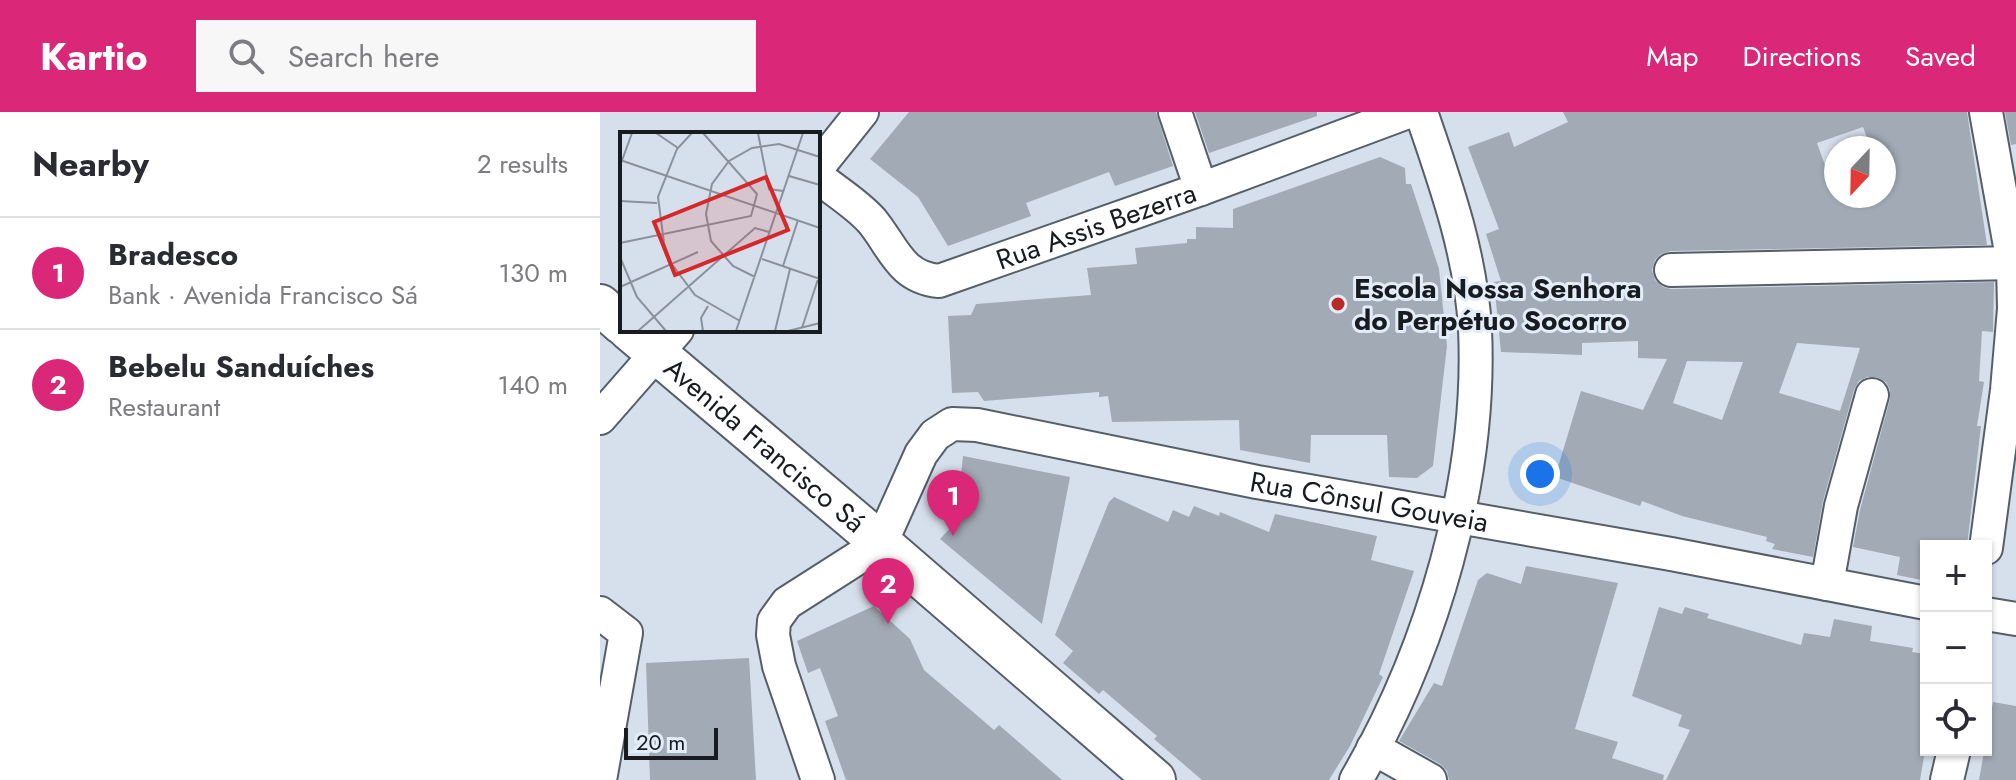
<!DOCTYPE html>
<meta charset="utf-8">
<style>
:root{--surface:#fff;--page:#f7f7f7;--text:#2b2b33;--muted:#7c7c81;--line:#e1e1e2;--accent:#db2777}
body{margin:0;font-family:Jost,sans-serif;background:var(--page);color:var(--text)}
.controls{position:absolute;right:24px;bottom:24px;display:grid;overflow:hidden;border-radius:0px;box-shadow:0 2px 6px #0004}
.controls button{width:72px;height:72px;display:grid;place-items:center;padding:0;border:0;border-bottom:2px solid var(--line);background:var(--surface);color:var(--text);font:40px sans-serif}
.compass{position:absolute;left:1224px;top:24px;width:72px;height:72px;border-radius:50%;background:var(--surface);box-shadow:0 2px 6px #0004;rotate:202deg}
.scale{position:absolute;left:24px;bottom:20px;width:94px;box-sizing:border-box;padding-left:8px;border:4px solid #181b1f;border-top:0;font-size:22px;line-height:28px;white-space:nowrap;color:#181b1f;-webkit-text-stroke:6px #e3edf9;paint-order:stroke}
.you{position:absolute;left:940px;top:362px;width:28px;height:28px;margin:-20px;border:6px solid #fff;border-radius:50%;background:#1a73e8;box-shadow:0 0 0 12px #1a73e833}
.badge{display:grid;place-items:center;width:52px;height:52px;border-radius:50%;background:var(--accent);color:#fff;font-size:26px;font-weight:700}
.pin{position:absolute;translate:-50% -66px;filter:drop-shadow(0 2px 4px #0008)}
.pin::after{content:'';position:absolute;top:42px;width:28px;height:24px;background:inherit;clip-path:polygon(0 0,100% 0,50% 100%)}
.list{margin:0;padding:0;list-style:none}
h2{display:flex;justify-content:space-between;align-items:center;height:104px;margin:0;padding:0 32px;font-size:34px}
h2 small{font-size:26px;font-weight:400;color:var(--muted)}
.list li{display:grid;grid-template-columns:52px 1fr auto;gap:24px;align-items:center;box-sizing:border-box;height:112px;padding:0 32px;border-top:2px solid var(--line)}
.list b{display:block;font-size:30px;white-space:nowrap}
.list p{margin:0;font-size:26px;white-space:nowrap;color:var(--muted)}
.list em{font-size:26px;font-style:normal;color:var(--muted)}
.icon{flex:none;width:44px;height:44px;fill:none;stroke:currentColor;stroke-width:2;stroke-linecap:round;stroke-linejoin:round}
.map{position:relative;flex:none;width:1416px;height:668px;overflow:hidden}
header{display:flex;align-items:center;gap:48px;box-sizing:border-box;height:112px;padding:0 40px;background:var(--accent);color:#fff}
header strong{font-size:38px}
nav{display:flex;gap:44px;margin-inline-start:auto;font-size:28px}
.search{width:560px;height:72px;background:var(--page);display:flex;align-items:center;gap:20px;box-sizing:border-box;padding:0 28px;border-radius:0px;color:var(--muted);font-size:30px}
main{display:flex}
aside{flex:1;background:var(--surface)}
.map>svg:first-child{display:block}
.building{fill:#a1aab5;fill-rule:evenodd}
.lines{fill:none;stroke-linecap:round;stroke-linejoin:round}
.minor-casing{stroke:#565f68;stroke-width:36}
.major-casing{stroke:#565f68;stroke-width:44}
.minor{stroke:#fff;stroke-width:32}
.major{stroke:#fff;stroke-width:40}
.poi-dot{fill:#ba2b28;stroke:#e3edf9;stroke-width:3}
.labels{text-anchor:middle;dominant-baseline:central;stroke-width:6;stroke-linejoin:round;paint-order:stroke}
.street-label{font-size:28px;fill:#181b1f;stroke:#e3edf9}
.poi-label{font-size:28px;font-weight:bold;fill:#181b1f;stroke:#e3edf9;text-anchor:start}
.inset-road{fill:none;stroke:#8a919a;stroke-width:2}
.view{fill:#d62828;fill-opacity:0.15;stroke:#d62828;stroke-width:4}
.inset-edge{fill:none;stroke:#181b1f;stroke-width:4}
</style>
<header>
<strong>Kartio</strong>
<div class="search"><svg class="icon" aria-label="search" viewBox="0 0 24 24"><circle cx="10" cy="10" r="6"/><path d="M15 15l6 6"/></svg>Search here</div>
<nav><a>Map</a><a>Directions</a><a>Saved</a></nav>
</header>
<main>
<aside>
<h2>Nearby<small>2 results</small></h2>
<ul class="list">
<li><span class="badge">1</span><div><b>Bradesco</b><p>Bank · Avenida Francisco Sá</p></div><em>130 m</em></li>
<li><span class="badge">2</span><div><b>Bebelu Sanduíches</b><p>Restaurant</p></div><em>140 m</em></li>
</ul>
</aside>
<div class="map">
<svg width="1416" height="668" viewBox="0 0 1416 668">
<rect width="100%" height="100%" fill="#d6e0ec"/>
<path class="building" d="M 309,0 L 556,0 L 573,54 L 515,74 L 509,60 L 426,91 L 431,104 L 348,134 L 318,85 L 270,47 Z
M 595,0 L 717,0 L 717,4 L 609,41 Z
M 963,0 L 1367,0 L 1387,133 L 1071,139 L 1061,142 L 1055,148 L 1052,158 L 1055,168 L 1063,175 L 1071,177 L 1394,170 L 1393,220 L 1382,219 L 1379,269 L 1384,270 L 1377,314 L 1381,314 L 1367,434 L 1326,434 L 1326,469 L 1297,463 L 1300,445 L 1253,435 L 1260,398 L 1290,287 L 1290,278 L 1286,270 L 1276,265 L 1267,265 L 1259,269 L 1254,278 L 1223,389 L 1213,445 L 1172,437 L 1175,432 L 1166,429 L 1167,425 L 1082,404 L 1042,389 L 1040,394 L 955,365 L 981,279 L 1043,298 L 1067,247 L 1038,246 L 1038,229 L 982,231 L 982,243 L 901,240 L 894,170 L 901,169 L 886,122 L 899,117 L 868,35 L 909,20 L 914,35 L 968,10 ZM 1263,15 L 1271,36 L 1284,36 L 1284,84 L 1236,84 L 1217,31 ZM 1197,231 L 1260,236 L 1240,299 L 1179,281 ZM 1087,249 L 1143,250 L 1122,308 L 1073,291 Z
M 1405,0 L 1416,0 L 1416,32 L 1411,33 Z
M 780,45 L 805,56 L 806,72 L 811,72 L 839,157 L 847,234 L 833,354 L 817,366 L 789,365 L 787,323 L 711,323 L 710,351 L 640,338 L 639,308 L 512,310 L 508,284 L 499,285 L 499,280 L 384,289 L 378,280 L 352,281 L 348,204 L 371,203 L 376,192 L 491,183 L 487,156 L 537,152 L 535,136 L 587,131 L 587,127 L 596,127 L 596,115 L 633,116 L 633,97 Z
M 363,344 L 470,365 L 442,512 L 340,427 L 356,410 Z
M 514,385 L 568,410 L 573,398 L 589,405 L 594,394 L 619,404 L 620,400 L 669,420 L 675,402 L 777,424 L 771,448 L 814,459 L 779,562 L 783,565 L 750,634 L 729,668 L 602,668 L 554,627 L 557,624 L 503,578 L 499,582 L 463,551 L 473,539 L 455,523 L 509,390 Z
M 926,454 L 1018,471 L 975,617 L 1018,630 L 1012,646 L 1064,663 L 1063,668 L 849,668 L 847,659 L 840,652 L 799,629 L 834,571 L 842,574 L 878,468 L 887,461 L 921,472 Z
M 274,494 L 310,527 L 324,558 L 394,618 L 399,613 L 462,668 L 246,668 L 225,609 L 238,604 L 220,556 L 208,561 L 197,529 Z
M 1059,495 L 1082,502 L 1085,495 L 1109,502 L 1107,506 L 1201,533 L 1204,521 L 1230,525 L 1234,507 L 1272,514 L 1270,529 L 1313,536 L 1312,540 L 1326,542 L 1326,633 L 1320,668 L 1066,668 L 1090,618 L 1078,614 L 1082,603 L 1032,584 Z
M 149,546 L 156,668 L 50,668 L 46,551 Z
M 1393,590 L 1416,594 L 1416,668 L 1379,668 Z"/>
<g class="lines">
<g class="minor-casing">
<g id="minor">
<path d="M 575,0 L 601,77"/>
<path d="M 1386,0 L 1413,151 L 1414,197 L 1407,278 L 1386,436"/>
<path d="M 218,55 L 262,0"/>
<path id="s1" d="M 218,65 C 235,79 257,92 272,109 C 294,136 300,165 339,169 L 601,77 L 808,0"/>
<path d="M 1071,158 L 1416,151"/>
<path d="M 0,306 L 77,218"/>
<path d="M 1227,472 L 1241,394 L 1272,283"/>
<path d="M 0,501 L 26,521 L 0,668"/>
<path d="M 1386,502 L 1416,507"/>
<path d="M 773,636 L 830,668"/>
<path id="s2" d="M 218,668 L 179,554 L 173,523 L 174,509 L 187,491 L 281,431 L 321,342 L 335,323 L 352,312 L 377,313 L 657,370 L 1071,442 L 1326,491"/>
<path d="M 756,668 C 832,537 882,369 875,217 C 871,142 845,70 821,0"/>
<path d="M 1347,668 L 1354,638"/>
</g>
</g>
<g class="major-casing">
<g id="major">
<path d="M 0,193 L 22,212"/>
<path id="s3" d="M 29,218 L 281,431 L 555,668"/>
</g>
</g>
<use href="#minor" class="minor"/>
<use href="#major" class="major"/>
</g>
<circle class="poi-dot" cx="738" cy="192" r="8"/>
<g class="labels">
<g class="street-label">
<text stroke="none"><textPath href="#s1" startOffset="330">Rua Assis Bezerra</textPath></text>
<text stroke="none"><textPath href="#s3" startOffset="178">Avenida Francisco Sá</textPath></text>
<text stroke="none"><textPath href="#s2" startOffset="866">Rua Cônsul Gouveia</textPath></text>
</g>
<g class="poi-label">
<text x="754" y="176">Escola Nossa Senhora<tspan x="754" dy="32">do Perpétuo Socorro</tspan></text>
</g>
</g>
<g transform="translate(20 20)">
<rect width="200" height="200" fill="#d6e0ec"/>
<path class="inset-road" d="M 36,1 L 58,16M 72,1 L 57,17 L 38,65 L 44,111 L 51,131 L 75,163 L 120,189M 138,1 L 149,57 L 163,59M 0,28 L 200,96M 0,34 L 12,1M 169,44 L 200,53M 0,69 L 37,71M 0,111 L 131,84 L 137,62 L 83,1M 0,125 L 17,165 L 46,199M 142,127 L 200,147M 163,134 L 178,88M 135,145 L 113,134 L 91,109 L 86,82 L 92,52 L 109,29 L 132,16 L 159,12 L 200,25M 0,155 L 78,120M 182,196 L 200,141M 18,199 L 135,96 L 149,100M 83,199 L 81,186 L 88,174M 116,199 L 183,1M 155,199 L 170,137M 168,199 L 200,191"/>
<path class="view" d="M 146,45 L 168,98 L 55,143 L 34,90 Z"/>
<rect width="200" height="200" class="inset-edge"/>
</g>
</svg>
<div class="controls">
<button>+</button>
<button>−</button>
<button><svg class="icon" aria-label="locate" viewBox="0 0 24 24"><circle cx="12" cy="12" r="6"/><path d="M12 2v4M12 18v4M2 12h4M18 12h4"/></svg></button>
</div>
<svg class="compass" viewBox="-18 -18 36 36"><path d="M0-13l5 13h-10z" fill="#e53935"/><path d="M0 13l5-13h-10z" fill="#7c7c81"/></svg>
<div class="scale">20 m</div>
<div class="you"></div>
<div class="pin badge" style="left:353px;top:424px">1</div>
<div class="pin badge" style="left:288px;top:512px">2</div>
</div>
</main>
